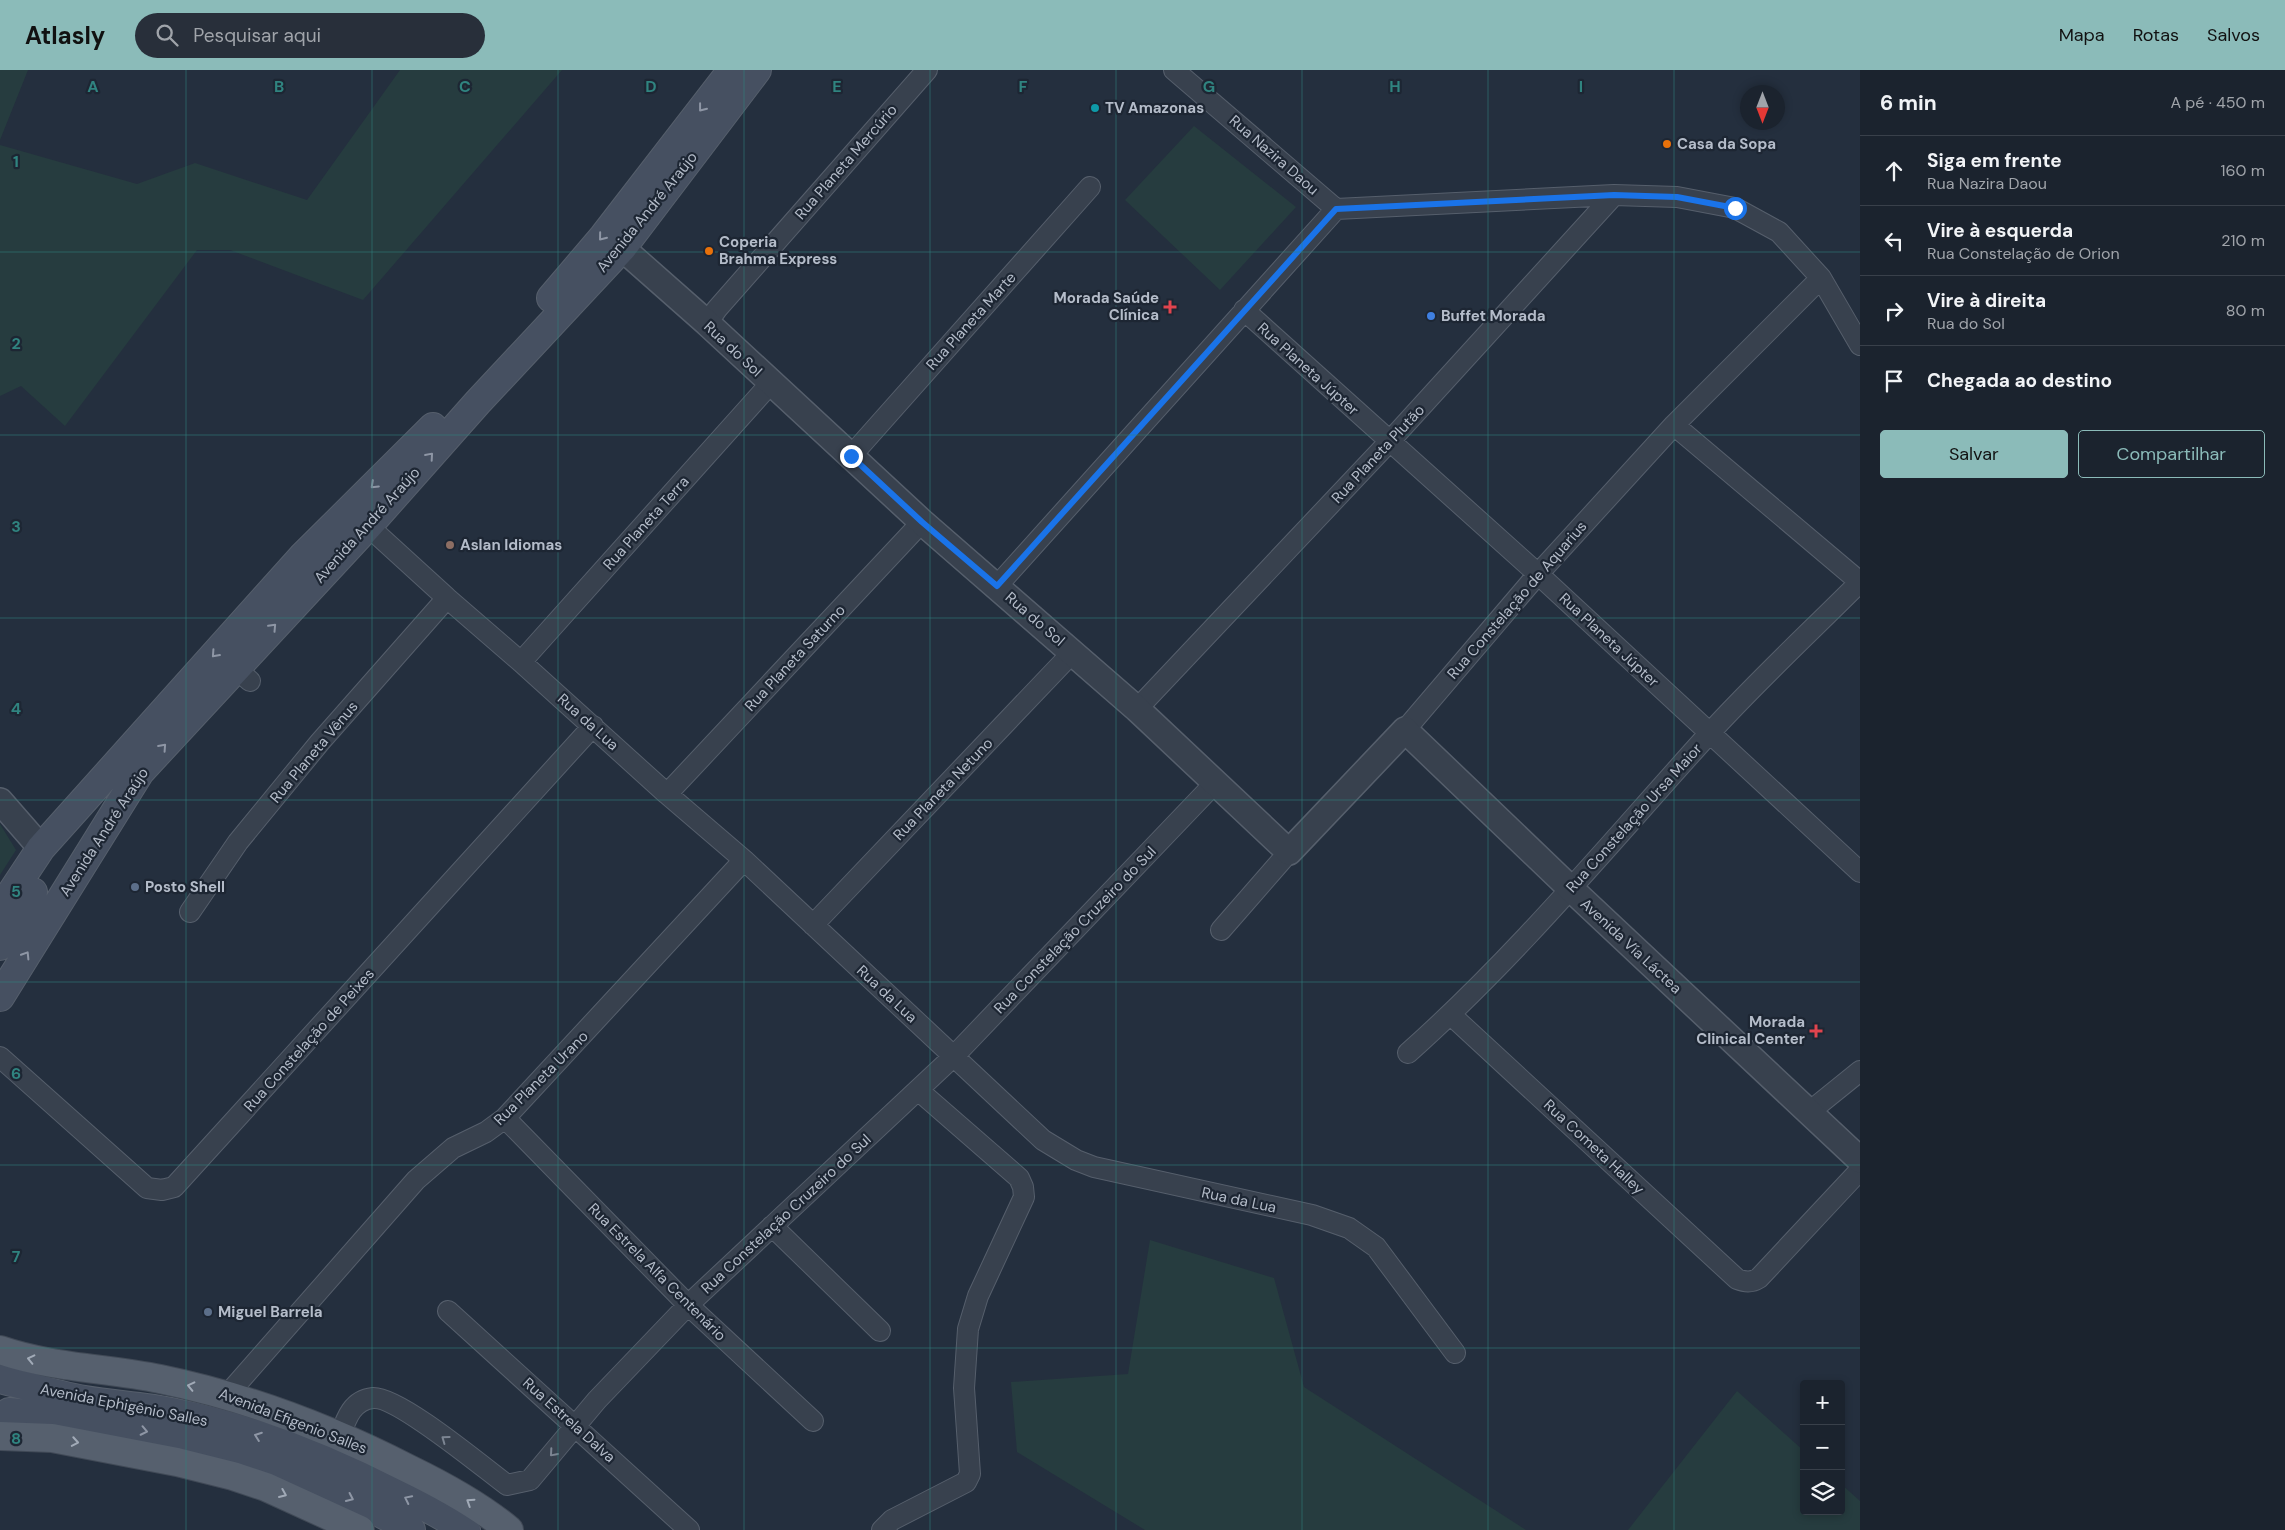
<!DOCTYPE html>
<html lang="pt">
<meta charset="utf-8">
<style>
:root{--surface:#1b232e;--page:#282f3a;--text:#f1f3f6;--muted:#a0a4aa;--line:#39404a;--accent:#8bbbb9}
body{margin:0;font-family:"DM Sans",sans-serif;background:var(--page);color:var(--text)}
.controls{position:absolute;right:15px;bottom:15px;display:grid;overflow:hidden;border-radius:5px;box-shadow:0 2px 8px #0003}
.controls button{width:45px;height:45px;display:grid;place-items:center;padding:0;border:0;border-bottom:1px solid var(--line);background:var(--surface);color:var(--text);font:25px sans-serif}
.compass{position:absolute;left:1740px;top:15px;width:45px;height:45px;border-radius:50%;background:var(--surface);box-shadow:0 2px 8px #0003;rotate:180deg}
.stop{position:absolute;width:15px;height:15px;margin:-11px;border:4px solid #1a73e8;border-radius:50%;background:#fff}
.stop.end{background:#1a73e8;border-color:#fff;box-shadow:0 1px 5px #0008}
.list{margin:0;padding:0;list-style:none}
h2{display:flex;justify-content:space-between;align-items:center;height:65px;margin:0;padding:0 20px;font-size:21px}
h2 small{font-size:16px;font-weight:400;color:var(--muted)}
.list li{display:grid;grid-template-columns:32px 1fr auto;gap:15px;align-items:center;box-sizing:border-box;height:70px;padding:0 20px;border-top:1px solid var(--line)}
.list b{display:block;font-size:19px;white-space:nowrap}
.list p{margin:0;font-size:16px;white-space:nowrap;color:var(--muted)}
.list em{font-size:16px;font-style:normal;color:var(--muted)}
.actions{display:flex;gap:10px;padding:15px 20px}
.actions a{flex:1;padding:11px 0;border:1px solid var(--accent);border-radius:5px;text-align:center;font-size:18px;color:var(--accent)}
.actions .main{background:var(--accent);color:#111}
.icon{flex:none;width:28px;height:28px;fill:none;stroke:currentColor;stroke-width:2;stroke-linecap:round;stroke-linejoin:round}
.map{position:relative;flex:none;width:1860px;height:1460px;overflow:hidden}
header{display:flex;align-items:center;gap:30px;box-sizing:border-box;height:70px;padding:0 25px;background:var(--accent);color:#111}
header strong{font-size:24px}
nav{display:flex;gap:28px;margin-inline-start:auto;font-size:18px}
.search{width:350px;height:45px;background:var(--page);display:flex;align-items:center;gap:12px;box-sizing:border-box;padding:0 18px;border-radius:28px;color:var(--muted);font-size:19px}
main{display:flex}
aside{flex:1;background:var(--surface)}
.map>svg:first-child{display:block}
.green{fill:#263c3f}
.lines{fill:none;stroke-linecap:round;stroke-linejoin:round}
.minor-casing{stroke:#565f6c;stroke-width:22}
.tertiary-casing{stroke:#565f6c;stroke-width:28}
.secondary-casing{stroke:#565f6c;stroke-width:30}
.primary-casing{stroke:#414a57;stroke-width:30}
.minor{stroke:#38414e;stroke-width:20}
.tertiary{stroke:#38414e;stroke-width:25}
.secondary{stroke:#465061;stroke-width:28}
.primary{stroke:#56606e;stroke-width:28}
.oneway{stroke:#8e96a5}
.oneway2{stroke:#a1aab7}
.oneway3{stroke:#7c8592}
.route{stroke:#1a73e8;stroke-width:6}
.grid{fill:none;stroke:#308480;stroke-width:1;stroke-opacity:0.55}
.culture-dot{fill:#0f9aa8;stroke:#1d2633;stroke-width:2}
.food-dot{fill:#e8710a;stroke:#1d2633;stroke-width:2}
.health-dot{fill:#e0444e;stroke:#1d2633;stroke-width:2}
.shop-dot{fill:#3f7fe0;stroke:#1d2633;stroke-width:2}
.education-dot{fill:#8d6e63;stroke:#1d2633;stroke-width:2}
.service-dot{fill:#5c6f8a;stroke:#1d2633;stroke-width:2}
.labels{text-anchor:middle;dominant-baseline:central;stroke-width:4.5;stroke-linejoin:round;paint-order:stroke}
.poi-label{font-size:15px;font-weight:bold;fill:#b4bcc9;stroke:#1d2633;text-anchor:start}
.street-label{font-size:15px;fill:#b4bcc9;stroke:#1d2633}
.grid-label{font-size:16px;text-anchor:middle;font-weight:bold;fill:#308480;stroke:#1d2633;stroke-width:4.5;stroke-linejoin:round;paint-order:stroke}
</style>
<header>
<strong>Atlasly</strong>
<div class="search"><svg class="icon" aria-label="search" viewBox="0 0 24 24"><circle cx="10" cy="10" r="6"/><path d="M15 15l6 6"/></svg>Pesquisar aqui</div>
<nav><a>Mapa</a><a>Rotas</a><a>Salvos</a></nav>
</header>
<main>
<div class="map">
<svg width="1860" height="1460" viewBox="0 0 1860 1460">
<rect width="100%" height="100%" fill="#242f3e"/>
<path class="green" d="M 0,0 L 28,0 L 0,70 Z
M 400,0 L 562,0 L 363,230 L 230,180 L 197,180 L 65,356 L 21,316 L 0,326 L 0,75 L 137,114 L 195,93 L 307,130 Z
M 1194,56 L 1296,137 L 1220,220 L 1125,130 Z
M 0,754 L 16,780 L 0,805 Z
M 1150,1170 L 1274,1208 L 1304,1317 L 1526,1460 L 1145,1460 L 1017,1382 L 1011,1312 L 1128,1304 Z
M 1737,1321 L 1804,1381 L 1804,1441 L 1841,1441 L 1841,1414 L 1860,1431 L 1860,1460 L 1628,1460 Z"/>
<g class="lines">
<g class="minor-casing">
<path id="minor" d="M 1174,0 L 1336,139 L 1614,125 L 1677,127 L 1735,138 L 1779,162 L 1821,208 L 1860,275
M 1244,240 L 1538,504 L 1860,802
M 707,253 L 717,239 L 927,0
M 1674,355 L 1860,512
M 851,386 L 1090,117
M 368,456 L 447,528 L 521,592 L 667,724 L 744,790 L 1043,1070 L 1076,1090 L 1094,1097 L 1312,1145 L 1349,1158 L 1376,1177 L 1455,1283
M 997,516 L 1336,139
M 521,592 L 770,314
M 235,598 L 250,611
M 1137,639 L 1389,372 L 1614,125
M 1405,660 L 1538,504 L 1674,355 L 1821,208
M 667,724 L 922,452
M 190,842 L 238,772 L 320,672 L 447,528
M 813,855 L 1073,582
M 1221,860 L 1289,782
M 1451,945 L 1737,1209 C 1745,1212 1751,1213 1759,1208 L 1860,1100
M 1408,983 C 1517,886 1610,773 1707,666 C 1756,612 1809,563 1860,512
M 0,987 L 147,1118 L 162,1120 L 174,1117 L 593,656
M 1808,1043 L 1860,1001
M 505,1048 L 688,1235 L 813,1351
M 772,1156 L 880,1261
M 448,1241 L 689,1460
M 228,1324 L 416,1110 L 453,1078 L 486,1062 L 505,1048 L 744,790
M 340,1366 C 346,1349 352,1330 373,1328 C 398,1326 484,1398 507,1415 L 530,1410 L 597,1330 L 688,1235 L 954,986 L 1215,713
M 882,1460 L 892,1450 L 966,1412 L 970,1404 L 964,1318 L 968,1259 L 978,1226 L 1024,1127 L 1023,1117 L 1019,1108 L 918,1020"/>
</g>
<g class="tertiary-casing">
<path id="tertiary" d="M 622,178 L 707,253 L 922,452 L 1137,639 L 1289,782 L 1405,660 L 1571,819 L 1860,1090
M 0,731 L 41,778"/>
</g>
<g class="secondary-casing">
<path id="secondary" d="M 551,228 L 603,167 L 732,0
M 0,840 L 41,778 L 302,487 L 433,357
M 0,876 L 33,822
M 0,927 L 140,702 L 368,456 L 478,332 L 622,178 L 757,0
M 0,1309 C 28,1316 56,1325 85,1330 C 113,1335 143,1336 171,1342 C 272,1362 378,1407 466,1460
M 9,1342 C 49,1347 90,1350 130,1358 C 228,1377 324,1409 411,1460"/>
</g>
<g class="primary-casing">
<path id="primary" d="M 0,1280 C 52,1298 107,1298 160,1309 C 247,1327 331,1359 409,1399 C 444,1416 479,1435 509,1460
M 0,1366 L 52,1368 L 177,1392 L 233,1406 L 266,1417 L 360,1460"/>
</g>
<use href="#minor" class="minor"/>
<use href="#tertiary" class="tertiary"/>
<use href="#secondary" class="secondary"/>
<use href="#primary" class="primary"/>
</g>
<defs><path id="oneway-chevron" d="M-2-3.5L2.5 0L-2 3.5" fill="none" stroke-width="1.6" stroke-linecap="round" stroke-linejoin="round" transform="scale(1.25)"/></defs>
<g class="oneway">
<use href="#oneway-chevron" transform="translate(702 38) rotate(128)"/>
<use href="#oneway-chevron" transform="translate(602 167) rotate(129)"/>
<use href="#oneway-chevron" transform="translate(430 386) rotate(-49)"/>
<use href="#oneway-chevron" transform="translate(374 415) rotate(136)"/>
<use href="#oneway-chevron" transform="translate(273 557) rotate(-47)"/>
<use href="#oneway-chevron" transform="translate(215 584) rotate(132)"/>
<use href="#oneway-chevron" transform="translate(163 677) rotate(-48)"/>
<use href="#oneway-chevron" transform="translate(26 885) rotate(-58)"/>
<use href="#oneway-chevron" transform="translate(144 1361) rotate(12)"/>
<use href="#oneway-chevron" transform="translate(258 1366) rotate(-160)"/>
<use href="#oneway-chevron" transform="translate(350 1428) rotate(25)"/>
<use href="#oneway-chevron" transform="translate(408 1429) rotate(-154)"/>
</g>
<g class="oneway2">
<use href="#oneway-chevron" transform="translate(31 1289) rotate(-167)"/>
<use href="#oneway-chevron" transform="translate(191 1316) rotate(-167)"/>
<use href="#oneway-chevron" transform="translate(75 1372) rotate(10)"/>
<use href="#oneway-chevron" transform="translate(283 1424) rotate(23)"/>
<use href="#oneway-chevron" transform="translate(470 1432) rotate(-147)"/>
</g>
<g class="oneway3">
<use href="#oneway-chevron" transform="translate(445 1369) rotate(-144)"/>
<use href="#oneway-chevron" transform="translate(553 1383) rotate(131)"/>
</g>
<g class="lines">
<path class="route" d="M 851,386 L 922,452 L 997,516 L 1336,139 L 1614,125 L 1677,127 L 1735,138"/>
</g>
<path class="grid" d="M 186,0 L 186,1460M 372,0 L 372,1460M 558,0 L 558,1460M 744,0 L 744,1460M 930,0 L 930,1460M 1116,0 L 1116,1460M 1302,0 L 1302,1460M 1488,0 L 1488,1460M 1674,0 L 1674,1460M 0,182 L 1860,182M 0,365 L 1860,365M 0,548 L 1860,548M 0,730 L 1860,730M 0,912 L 1860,912M 0,1095 L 1860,1095M 0,1278 L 1860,1278"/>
<circle class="culture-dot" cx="1095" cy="38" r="5"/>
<g class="food-dot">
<circle cx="1667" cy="74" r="5"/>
<circle cx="709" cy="181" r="5"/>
</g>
<g class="health-dot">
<path d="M1167.5 229.5h5v5h5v5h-5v5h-5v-5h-5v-5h5z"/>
<path d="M1813.5 953.5h5v5h5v5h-5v5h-5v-5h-5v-5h5z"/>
</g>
<circle class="shop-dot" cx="1431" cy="246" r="5"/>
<circle class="education-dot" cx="450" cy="475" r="5"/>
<g class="service-dot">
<circle cx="135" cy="817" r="5"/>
<circle cx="208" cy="1242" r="5"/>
</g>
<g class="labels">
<g class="poi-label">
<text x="1105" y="38">TV Amazonas</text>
<text x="1677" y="74">Casa da Sopa</text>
<text x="719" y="172">Coperia<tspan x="719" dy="17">Brahma Express</tspan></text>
<text x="1159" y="228" text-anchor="end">Morada Saúde<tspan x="1159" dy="17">Clínica</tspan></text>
<text x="1441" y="246">Buffet Morada</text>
<text x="460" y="475">Aslan Idiomas</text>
<text x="145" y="817">Posto Shell</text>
<text x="1805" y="952" text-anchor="end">Morada<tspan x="1805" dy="17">Clinical Center</tspan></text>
<text x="218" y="1242">Miguel Barrela</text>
</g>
<g class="street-label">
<text transform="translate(1274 85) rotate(41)">Rua Nazira Daou</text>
<text transform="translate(846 92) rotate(-49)">Rua Planeta Mercúrio</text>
<text transform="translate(647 142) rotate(-51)">Avenida André Araújo</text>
<text transform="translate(971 251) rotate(-48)">Rua Planeta Marte</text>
<text transform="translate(733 279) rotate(43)">Rua do Sol</text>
<text transform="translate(1308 299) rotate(42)">Rua Planeta Júpter</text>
<text transform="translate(1378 384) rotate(-47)">Rua Planeta Plutão</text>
<text transform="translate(646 453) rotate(-48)">Rua Planeta Terra</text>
<text transform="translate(367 455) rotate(-48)">Avenida André Araújo</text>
<text transform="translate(1517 530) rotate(-49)">Rua Constelação de Aquarius</text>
<text transform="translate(1035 549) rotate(41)">Rua do Sol</text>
<text transform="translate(1609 570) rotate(43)">Rua Planeta Júpter</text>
<text transform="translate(795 588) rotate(-47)">Rua Planeta Saturno</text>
<text transform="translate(588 652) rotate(42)">Rua da Lua</text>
<text transform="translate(314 682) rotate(-50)">Rua Planeta Vênus</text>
<text transform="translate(943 719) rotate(-46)">Rua Planeta Netuno</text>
<text transform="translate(1634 748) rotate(-48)">Rua Constelação Ursa Maior</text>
<text transform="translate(104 762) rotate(-57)">Avenida André Araújo</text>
<text transform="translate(1075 860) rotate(-46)">Rua Constelação Cruzeiro do Sul</text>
<text transform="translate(1631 876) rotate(43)">Avenida Vía Láctea</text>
<text transform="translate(887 924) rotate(43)">Rua da Lua</text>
<text transform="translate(309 970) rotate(-48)">Rua Constelação de Peixes</text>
<text transform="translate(541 1008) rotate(-45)">Rua Planeta Urano</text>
<text transform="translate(1594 1077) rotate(43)">Rua Cometa Halley</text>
<text transform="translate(1239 1130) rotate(12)">Rua da Lua</text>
<text transform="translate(786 1144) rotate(-43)">Rua Constelação Cruzeiro do Sul</text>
<text transform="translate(657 1202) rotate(45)">Rua Estrela Alfa Centenário</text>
<text transform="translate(124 1335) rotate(11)">Avenida Ephigênio Salles</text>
<text transform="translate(569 1350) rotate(42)">Rua Estrela Dalva</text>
<text transform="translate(293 1351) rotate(21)">Avenida Efigenio Salles</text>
</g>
</g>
<g class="grid-label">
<text x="93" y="22">A</text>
<text x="279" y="22">B</text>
<text x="465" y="22">C</text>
<text x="651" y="22">D</text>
<text x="837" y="22">E</text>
<text x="1023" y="22">F</text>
<text x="1209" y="22">G</text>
<text x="1395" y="22">H</text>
<text x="1581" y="22">I</text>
<text x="16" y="97">1</text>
<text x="16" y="279">2</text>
<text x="16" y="462">3</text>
<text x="16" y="644">4</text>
<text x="16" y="827">5</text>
<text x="16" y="1009">6</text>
<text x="16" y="1192">7</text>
<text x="16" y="1374">8</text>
</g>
</svg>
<div class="controls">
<button>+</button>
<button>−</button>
<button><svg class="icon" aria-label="layers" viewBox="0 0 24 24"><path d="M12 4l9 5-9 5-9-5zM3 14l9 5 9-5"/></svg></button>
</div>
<svg class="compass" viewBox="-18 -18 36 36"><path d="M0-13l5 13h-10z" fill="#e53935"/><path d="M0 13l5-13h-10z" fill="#a0a4aa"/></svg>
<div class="stop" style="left:1735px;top:138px"></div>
<div class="stop end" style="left:851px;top:386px"></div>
</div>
<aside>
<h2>6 min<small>A pé · 450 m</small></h2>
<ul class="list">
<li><svg class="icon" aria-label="ahead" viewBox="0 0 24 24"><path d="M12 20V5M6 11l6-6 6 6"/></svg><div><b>Siga em frente</b><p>Rua Nazira Daou</p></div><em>160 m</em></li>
<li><svg class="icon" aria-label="left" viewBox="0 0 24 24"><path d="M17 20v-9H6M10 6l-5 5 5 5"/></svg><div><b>Vire à esquerda</b><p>Rua Constelação de Orion</p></div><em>210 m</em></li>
<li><svg class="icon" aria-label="right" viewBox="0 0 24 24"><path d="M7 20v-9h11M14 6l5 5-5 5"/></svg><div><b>Vire à direita</b><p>Rua do Sol</p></div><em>80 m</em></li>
<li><svg class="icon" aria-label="arrive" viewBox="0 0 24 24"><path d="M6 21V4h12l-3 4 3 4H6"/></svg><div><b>Chegada ao destino</b></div></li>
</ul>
<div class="actions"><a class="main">Salvar</a><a>Compartilhar</a></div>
</aside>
</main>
